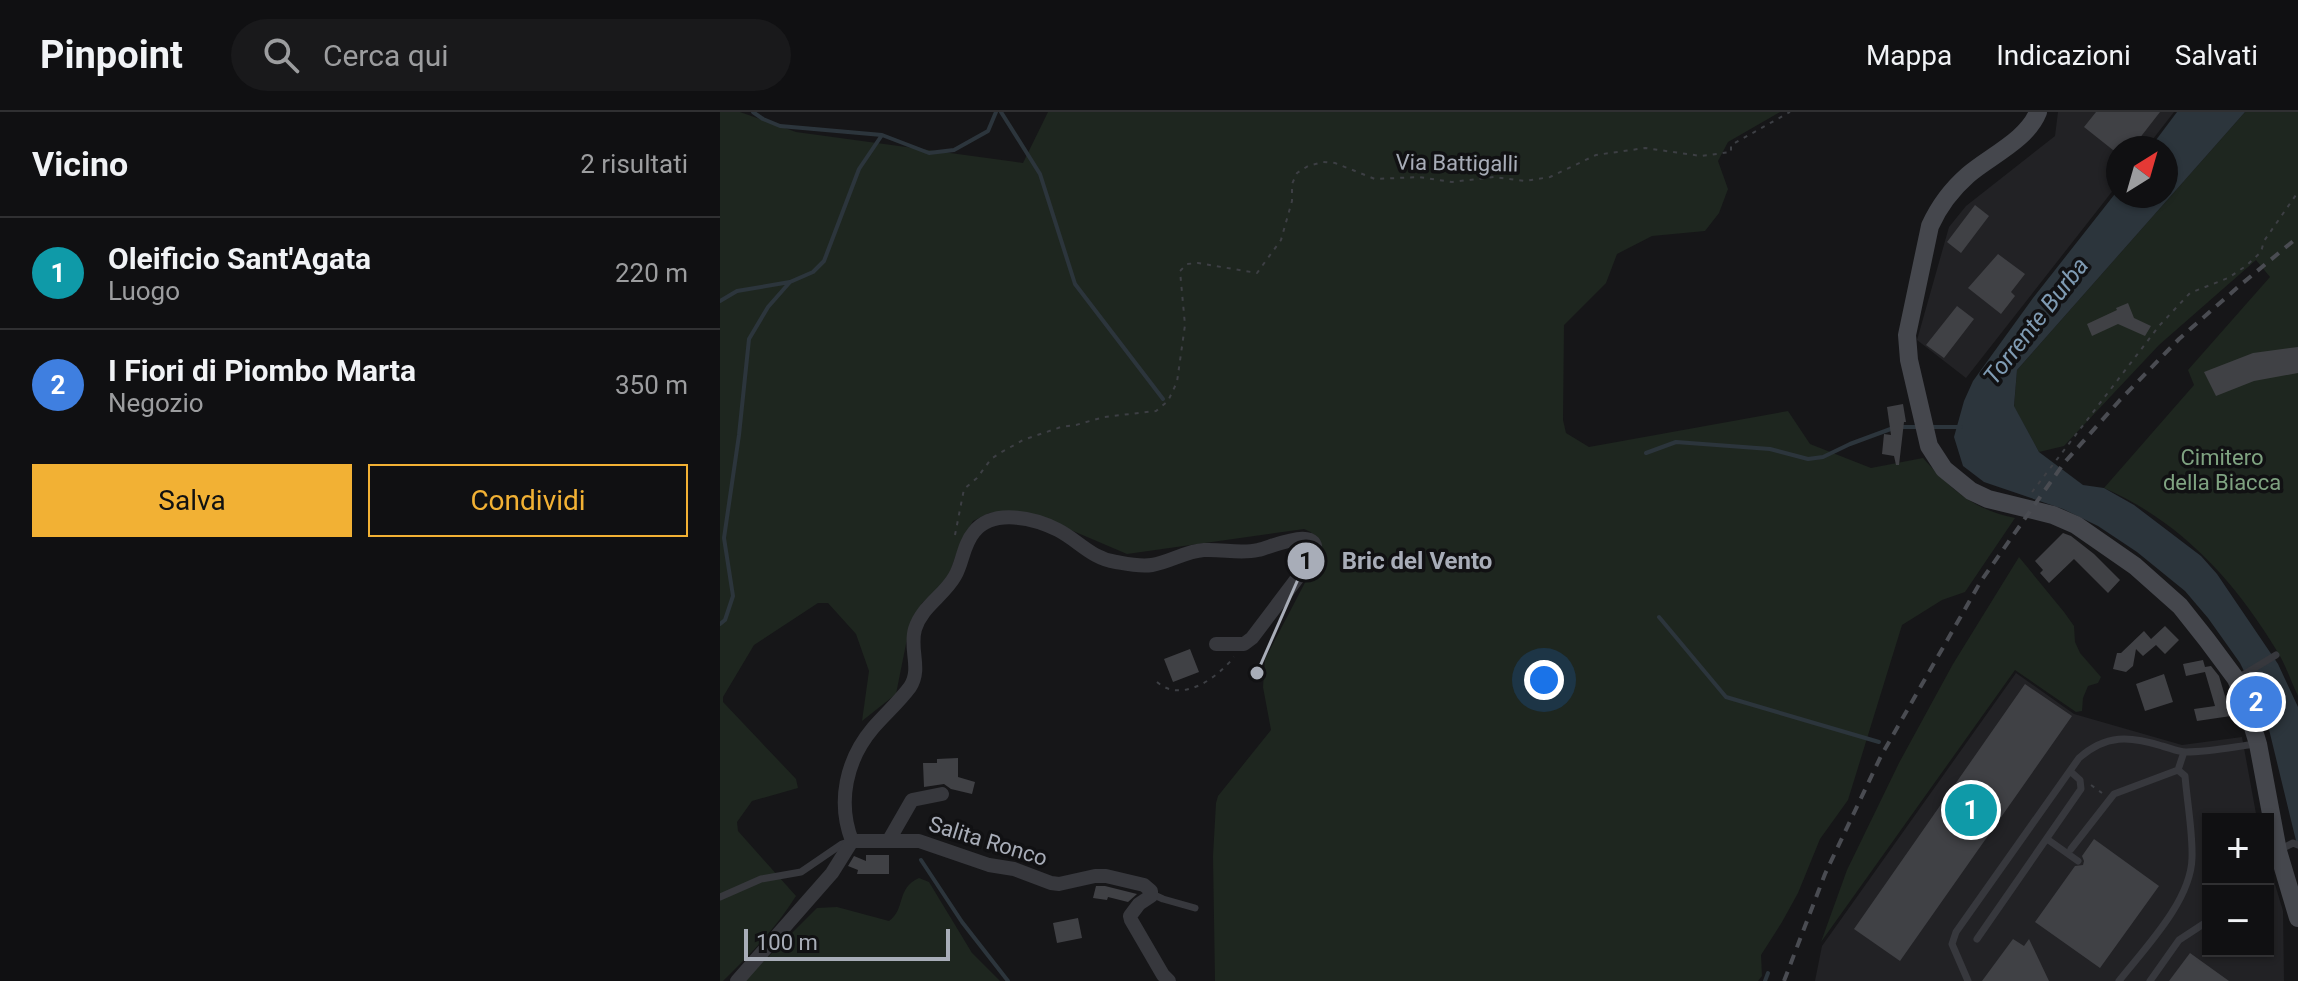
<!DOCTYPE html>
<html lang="it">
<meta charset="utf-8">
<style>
:root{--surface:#101012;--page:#19191b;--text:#f1f3f6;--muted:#9c9d9f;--line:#303032;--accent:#f2b134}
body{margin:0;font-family:Roboto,sans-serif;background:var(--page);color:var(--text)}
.controls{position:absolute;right:24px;bottom:24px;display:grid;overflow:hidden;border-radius:0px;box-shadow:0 2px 6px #0004}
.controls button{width:72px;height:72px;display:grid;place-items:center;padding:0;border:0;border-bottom:2px solid var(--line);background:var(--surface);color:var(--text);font:40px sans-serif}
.compass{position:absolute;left:1386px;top:24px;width:72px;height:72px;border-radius:50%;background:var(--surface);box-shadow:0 2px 6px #0004;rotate:37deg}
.scale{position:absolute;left:24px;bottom:20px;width:206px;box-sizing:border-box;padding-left:8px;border:4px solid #a8adb8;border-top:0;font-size:22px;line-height:28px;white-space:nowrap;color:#a8adb8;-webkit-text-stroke:6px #111113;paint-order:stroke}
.you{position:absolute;left:824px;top:568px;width:28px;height:28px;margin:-20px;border:6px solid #fff;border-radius:50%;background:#1a73e8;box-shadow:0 0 0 12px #1a73e833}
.badge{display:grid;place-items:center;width:52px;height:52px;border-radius:50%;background:var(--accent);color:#fff;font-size:26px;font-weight:700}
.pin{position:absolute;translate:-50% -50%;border:4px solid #fff;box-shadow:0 2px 8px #0006}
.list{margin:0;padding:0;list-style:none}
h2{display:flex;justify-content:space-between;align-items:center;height:104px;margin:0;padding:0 32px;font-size:34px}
h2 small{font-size:26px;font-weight:400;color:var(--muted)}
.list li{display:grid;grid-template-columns:52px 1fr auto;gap:24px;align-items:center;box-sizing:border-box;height:112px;padding:0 32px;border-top:2px solid var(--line)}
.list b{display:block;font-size:30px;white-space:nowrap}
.list p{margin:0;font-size:26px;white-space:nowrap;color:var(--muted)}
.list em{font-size:26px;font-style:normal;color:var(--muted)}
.actions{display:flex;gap:16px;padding:24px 32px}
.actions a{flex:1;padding:18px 0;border:2px solid var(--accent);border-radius:0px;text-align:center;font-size:28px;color:var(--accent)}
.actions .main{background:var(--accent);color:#111}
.icon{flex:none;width:44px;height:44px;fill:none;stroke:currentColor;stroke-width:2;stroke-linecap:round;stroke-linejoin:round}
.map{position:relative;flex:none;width:1578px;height:869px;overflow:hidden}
header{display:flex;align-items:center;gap:48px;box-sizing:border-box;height:112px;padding:0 40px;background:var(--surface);border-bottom:2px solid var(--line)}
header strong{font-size:38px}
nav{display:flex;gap:44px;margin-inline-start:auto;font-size:28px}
.search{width:560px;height:72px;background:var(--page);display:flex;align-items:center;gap:20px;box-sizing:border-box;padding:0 28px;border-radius:44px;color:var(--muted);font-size:30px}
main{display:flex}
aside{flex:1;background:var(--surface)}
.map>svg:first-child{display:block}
.built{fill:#222225}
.green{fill:#1e261f}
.water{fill:#2c353c}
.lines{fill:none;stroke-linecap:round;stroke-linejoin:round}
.stream{stroke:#2c353c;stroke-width:4}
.building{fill:#404145}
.path{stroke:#3d3f44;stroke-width:2;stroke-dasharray:4 6;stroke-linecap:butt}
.service{stroke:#37383d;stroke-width:7}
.minor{stroke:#37383d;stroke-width:14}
.secondary{stroke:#45474d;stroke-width:18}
.rail{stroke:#4a4c52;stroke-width:4;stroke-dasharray:10 8;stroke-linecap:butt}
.labels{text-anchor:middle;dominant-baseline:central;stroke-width:7;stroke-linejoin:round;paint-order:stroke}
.street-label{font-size:22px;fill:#a8adb8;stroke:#111113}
.park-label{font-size:22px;fill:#7fa381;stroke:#111113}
.water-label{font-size:24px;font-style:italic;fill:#7f9bb3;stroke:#111113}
.leader{fill:none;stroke:#a8adb8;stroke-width:3}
.callout-dot{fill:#a8adb8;stroke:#111113;stroke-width:3}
.mark-label{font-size:24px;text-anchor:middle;font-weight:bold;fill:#111}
.callout-label{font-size:24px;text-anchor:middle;font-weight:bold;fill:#a8adb8;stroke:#111113;stroke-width:7;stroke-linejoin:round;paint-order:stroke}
</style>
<header>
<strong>Pinpoint</strong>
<div class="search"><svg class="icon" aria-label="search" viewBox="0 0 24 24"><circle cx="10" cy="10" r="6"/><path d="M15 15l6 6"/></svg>Cerca qui</div>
<nav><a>Mappa</a><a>Indicazioni</a><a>Salvati</a></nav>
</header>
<main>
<aside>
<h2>Vicino<small>2 risultati</small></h2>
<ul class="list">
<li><span class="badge" style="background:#0f9aa8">1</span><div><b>Oleificio Sant'Agata</b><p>Luogo</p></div><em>220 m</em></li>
<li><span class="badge" style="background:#3f7fe0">2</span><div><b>I Fiori di Piombo Marta</b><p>Negozio</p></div><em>350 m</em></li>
</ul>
<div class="actions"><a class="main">Salva</a><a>Condividi</a></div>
</aside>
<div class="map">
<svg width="1578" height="869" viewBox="0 0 1578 869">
<rect width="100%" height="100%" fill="#161618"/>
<path class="built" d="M 1338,0 L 1454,0 L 1426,36 L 1398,36 L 1398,72 L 1246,266 L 1197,228 L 1229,115 L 1246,94 L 1335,24 Z
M 1296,561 L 1354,602 L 1462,633 L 1522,625 L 1537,707 L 1488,707 L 1488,839 L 1548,839 L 1548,749 L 1563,799 L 1564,869 L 1095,869 L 1102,834 Z"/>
<path class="green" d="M 0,0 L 20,0 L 76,20 L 303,51 L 328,0 L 1060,0 L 1008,30 L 998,49 L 1008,77 L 999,101 L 985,119 L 932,124 L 897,142 L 886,171 L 844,213 L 843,308 L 846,321 L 869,335 L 1068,299 L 1090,332 L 1151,356 L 1203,346 C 1231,377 1252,397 1295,406 L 1245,480 L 1222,488 L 1182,513 L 1128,688 L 1100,727 L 1078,781 L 1062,810 L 1041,843 L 1042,864 L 1038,869 L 495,869 L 493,744 L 496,691 L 498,684 L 551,618 L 543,575 L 545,547 L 601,440 C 598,427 597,422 584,417 L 407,442 L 318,404 L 285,399 L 269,401 L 253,409 L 241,429 L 227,468 L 202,491 L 190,512 L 176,582 L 142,609 L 149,559 L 136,522 L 108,491 L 98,491 L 34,533 L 3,585 L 3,590 L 76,667 L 78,676 L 32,689 L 17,710 L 18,719 L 76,784 C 56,816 30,843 3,869 L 0,869 Z
M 1525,0 L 1578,0 L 1578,584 C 1571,570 1566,553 1557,539 C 1515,469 1460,409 1384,376 L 1474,273 L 1468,258 L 1550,165 L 1536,148 L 1439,233 L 1344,334 L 1319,340 L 1294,295 L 1297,258 Z
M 1299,445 L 1344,500 L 1354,514 L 1355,530 L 1360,541 L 1381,565 L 1378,571 L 1368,574 L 1363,586 L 1362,599 L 1356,600 L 1295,558 L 1101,830 L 1127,758 L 1179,651 L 1233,552 Z
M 199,766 L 209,770 L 252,841 L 280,869 L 24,869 L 97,796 L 117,795 L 169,809 C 186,797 176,776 199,766 Z"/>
<path class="water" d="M 1457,0 L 1525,0 L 1297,258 L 1294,294 L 1319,340 L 1363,373 L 1384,376 L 1414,393 L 1481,444 L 1497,462 L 1558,552 L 1578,595 L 1578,737 L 1545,601 L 1520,551 L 1488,506 L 1465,479 L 1417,440 L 1378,414 L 1343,397 L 1264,370 L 1243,354 L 1234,325 L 1244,289 L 1253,269 L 1313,186 L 1398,78 L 1398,84 L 1446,84 L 1446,36 L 1430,36 Z"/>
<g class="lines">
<path class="stream" d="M 33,0 L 43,7 L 60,14 L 162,23 L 209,41 L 234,38 L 268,19 L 276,0
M 281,0 L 320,62 L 355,172 L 443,287
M 0,189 L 17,179 L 70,170 L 93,160 L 104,149 L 139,57 L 162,23
M 1210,315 L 1241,315
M 926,341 L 956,330 L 1050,337 L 1088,347 L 1103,345 L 1130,332 L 1176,315 L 1197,315
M 939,505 L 1006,585 L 1159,630
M 0,512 L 5,508 L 13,484 L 4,426 L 19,323 L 29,227 L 48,195 L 70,170
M 201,748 L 242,810 L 288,869
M 1045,869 L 1048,861"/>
</g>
<path class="building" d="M 1376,0 L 1440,0 L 1412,36 L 1398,36 L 1398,42 L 1364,15 Z
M 1255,93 L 1269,104 L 1241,141 L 1227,130 Z
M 1278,142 L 1305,162 L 1291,180 L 1295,184 L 1281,202 L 1248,176 Z
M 1408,191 L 1414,206 L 1431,214 L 1425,224 L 1398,212 L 1372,224 L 1367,212 L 1397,198 L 1396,196 Z
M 1237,194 L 1254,207 L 1224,246 L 1206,233 Z
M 1578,235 L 1578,261 L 1534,269 L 1496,284 L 1484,260 L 1533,241 Z
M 1183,292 L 1186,310 L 1184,310 L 1179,353 L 1176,353 L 1174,344 L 1162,342 L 1164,322 L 1171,323 L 1167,295 Z
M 1343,421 L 1351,424 L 1374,442 L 1400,468 L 1388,481 L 1354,447 L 1329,471 L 1320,461 L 1323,458 L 1315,449 Z
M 1445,514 L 1459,528 L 1445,542 L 1436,533 L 1423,544 L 1416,537 L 1413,554 L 1406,560 L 1393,557 L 1397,541 L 1401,541 L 1424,519 L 1431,527 Z
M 470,537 L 479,560 L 453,570 L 444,547 Z
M 1483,548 L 1485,555 L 1491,554 L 1499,564 L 1511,604 L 1477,609 L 1474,597 L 1495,594 L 1485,560 L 1466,564 L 1463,552 Z
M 1444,562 L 1453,590 L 1425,599 L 1416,572 Z
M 1305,572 L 1352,604 L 1180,849 L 1134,817 Z
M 238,646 L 238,665 L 255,670 L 252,682 L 231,677 L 224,672 L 204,675 L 203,651 L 217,651 L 217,647 Z
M 1374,727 L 1439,774 L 1380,856 L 1315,810 L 1355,754 L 1363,753 L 1364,749 L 1362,744 Z
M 146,743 L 169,743 L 169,762 L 137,762 L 138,758 L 128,754 L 134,744 L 146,749 Z
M 376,774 L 385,774 L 417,782 L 408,790 L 388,785 L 387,788 L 373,786 Z
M 358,806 L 362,826 L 337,831 L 333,811 Z
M 1293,827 L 1304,834 L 1309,827 L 1329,869 L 1262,869 Z
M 1470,841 L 1509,869 L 1449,869 Z"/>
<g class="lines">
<path class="path" d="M 1312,380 L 1439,214 L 1470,181 L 1508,166 L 1526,154 L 1541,140 L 1544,129 L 1578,80
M 235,423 L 244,377 L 257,366 L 271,347 L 280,341 L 303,328 L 341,315 L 356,313 L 384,305 L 436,299 L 448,289 L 457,270 L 465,213 L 460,159 L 467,152 L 478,151 L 537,161 L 561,128 L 572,89 L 572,72 L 577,61 L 588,54 L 603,50 L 615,51 L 655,67 L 699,65 L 732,70 L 774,65 L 805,69 L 830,65 L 876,43 L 925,36 L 981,44 L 1011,40 L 1011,33 L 1070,0
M 437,570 C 462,592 497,566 514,545
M 1371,673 L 1382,681"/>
<path class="service" d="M 1518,566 L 1556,543
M 1327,727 L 1358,749
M 1351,737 L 1394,682 L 1458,658
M 1559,738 L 1573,731 L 1578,733
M 432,782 L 443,787 L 475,796
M 0,785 L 41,767 L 81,760 L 122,732 L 128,730
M 1257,827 L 1361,677 L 1360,668 L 1350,659
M 1248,869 L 1232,832 L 1236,820 L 1359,646 C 1386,622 1410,624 1442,634 C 1450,636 1458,640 1466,640 C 1489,640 1513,635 1536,632
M 1399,869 C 1425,836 1471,789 1472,746 C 1473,722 1467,689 1465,664 L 1458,658 L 1464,640
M 1430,869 L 1459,828 L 1488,809"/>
<path class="minor" d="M 169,728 L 192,688 L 222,682
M 132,729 C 117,690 126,648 153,616 C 165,602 179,590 190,575 C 202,557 189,537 195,517 C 202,494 224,484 235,464 C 243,450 243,433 254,420 C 273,396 314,406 338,418 C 359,429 371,446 396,450 C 407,452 420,455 432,453 C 450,450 466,439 484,438 C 503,437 520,442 538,438 C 552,435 604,411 594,444 L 532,526 L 524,532 L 496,532
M 17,869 L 112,761 L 132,729 L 199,729 L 269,753 L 294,757 L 331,771 L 339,772 L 375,764 L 386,764 L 424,773 L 431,779 L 431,784 L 419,792 L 410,804 L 411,808 L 443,863 L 449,869"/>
<path class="secondary" d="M 1318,0 C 1307,28 1270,44 1248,63 C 1232,77 1219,94 1210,114 L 1187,223 L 1189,248 L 1209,334 L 1224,357 L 1251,379 L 1268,387 L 1333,403 L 1356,413 L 1415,454 L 1460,494 L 1487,528 L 1516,567 L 1524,586 L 1538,632 L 1558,739 L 1578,806"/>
<path class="rail" d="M 1064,869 L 1105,762 L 1161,644 L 1261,469 L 1344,351 L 1400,288 L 1459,227 L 1518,175 L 1578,125"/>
</g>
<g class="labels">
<g class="street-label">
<text transform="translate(737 51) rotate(1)">Via Battigalli</text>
<text transform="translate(268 729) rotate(17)">Salita Ronco</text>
</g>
<g class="park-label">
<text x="1502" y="345">Cimitero<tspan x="1502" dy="25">della Biacca</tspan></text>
</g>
<g class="water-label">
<text transform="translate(1316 209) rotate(-52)">Torrente Burba</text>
</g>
</g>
<path class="leader" d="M537 561L586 449"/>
<g class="callout-dot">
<circle cx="537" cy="561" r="8"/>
<circle cx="586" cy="449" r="20"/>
</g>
<g class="mark-label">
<text x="586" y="457">1</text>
</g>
<g class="callout-label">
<text x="697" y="457">Bric del Vento</text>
</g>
</svg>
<div class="controls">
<button>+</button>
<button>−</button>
</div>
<svg class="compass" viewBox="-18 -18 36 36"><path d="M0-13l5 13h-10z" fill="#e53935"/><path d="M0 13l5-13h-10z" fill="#9c9d9f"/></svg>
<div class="scale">100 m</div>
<div class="you"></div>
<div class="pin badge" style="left:1251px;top:698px;background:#0f9aa8">1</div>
<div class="pin badge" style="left:1536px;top:590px;background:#3f7fe0">2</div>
</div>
</main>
